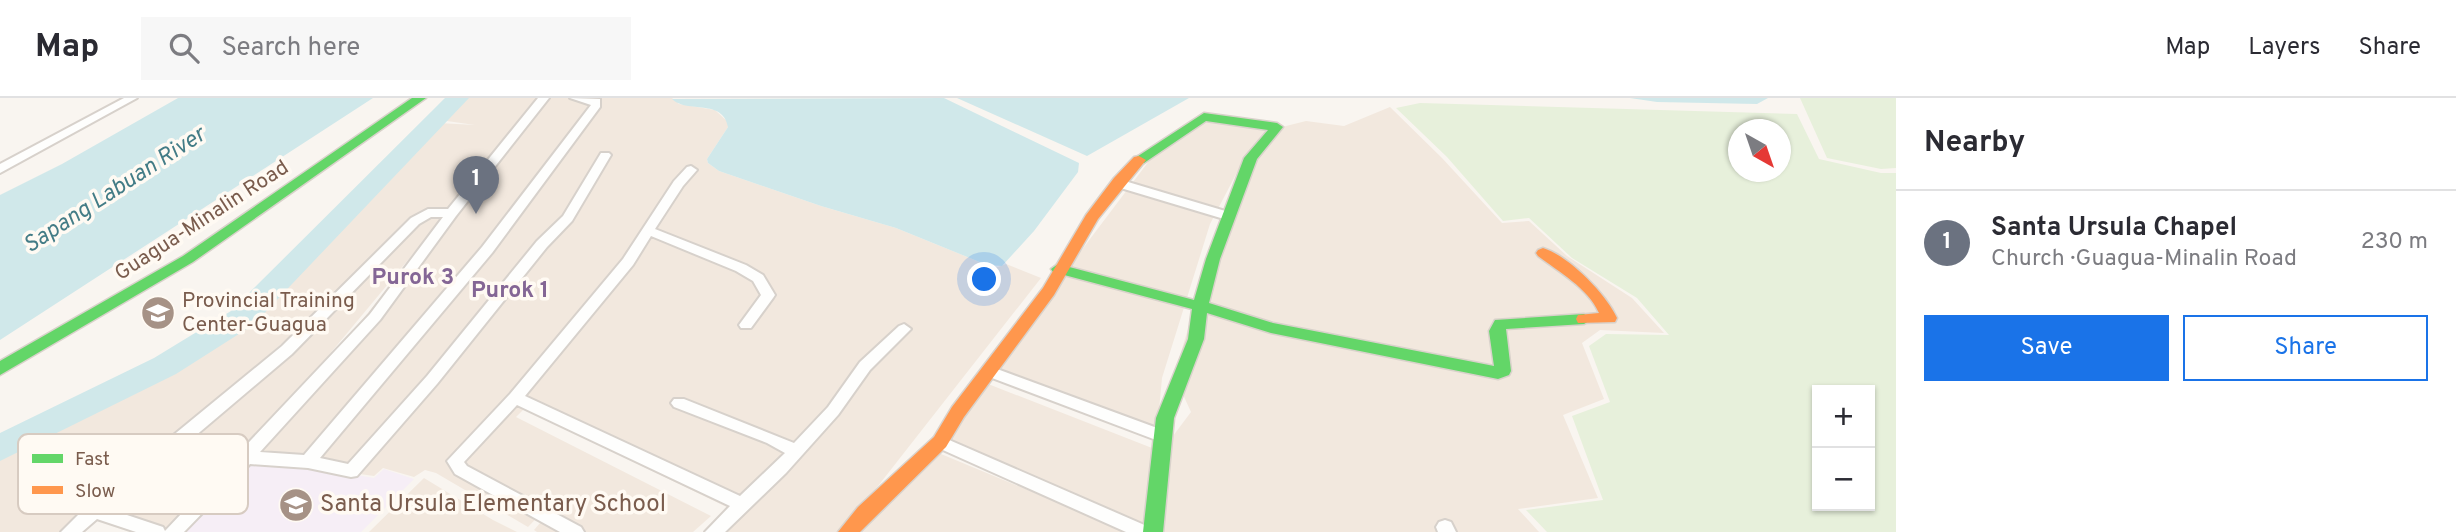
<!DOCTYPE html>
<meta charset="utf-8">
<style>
:root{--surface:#fff;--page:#f7f7f7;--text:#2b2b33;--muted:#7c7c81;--line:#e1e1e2;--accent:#1a73e8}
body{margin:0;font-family:Overpass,sans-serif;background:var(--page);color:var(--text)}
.controls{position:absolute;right:21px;bottom:21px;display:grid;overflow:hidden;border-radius:0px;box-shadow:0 2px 5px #0004}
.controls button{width:63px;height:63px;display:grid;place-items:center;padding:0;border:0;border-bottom:2px solid var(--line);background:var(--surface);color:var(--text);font:35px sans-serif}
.compass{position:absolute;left:1728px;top:21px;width:63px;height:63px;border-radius:50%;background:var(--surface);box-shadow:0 2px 5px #0004;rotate:140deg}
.you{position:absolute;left:985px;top:182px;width:24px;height:24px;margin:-18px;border:5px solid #fff;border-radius:50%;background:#1a73e8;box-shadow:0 0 0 10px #1a73e833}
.badge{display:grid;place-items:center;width:46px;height:46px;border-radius:50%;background:var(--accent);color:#fff;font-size:23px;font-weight:700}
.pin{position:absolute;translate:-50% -58px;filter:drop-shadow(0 2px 4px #0008)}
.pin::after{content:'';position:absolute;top:37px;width:24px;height:21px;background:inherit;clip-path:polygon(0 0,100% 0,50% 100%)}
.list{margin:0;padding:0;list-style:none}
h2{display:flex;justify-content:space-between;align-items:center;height:91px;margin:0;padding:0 28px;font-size:30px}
h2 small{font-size:23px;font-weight:400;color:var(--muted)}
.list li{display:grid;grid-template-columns:46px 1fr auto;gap:21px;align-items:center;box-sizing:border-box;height:105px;padding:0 28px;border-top:2px solid var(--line)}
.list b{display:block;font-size:26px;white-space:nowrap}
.list p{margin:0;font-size:23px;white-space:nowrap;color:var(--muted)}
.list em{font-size:23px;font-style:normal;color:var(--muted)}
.actions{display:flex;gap:14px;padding:21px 28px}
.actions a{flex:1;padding:16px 0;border:2px solid var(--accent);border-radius:0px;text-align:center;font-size:24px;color:var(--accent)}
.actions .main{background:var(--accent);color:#fff}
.icon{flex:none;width:38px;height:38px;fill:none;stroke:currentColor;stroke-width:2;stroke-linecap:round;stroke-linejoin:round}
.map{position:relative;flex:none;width:1896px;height:434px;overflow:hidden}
header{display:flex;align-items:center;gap:42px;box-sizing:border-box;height:98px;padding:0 35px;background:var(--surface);border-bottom:2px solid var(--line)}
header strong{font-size:33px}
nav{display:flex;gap:38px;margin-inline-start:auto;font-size:24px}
.search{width:490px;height:63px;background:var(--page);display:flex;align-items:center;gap:18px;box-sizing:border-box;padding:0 24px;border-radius:0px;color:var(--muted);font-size:26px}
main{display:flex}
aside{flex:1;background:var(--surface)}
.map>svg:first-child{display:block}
.residential{fill:#f2e8de}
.education{fill:#f6eef6}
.green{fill:#e7f0db;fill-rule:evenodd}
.water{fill:#d0e8ea}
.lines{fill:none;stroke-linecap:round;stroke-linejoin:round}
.river{fill:#d0e8ea;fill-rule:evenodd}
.street-casing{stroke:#d7d1cb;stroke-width:4}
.fast-casing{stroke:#d9d2cb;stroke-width:3}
.slow-casing{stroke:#d9d2cb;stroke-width:3}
.street{fill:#fefefd;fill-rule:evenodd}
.fast{fill:#63d668;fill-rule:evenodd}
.slow{fill:#ff974d;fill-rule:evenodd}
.labels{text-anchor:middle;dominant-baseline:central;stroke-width:7;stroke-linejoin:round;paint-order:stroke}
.street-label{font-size:21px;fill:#7a5c4d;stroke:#fffaf3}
.poi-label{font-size:21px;fill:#7a5c4d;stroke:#fffaf3;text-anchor:start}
.water-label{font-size:23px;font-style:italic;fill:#437c86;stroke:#fffaf3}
.neighbourhood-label{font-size:23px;font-weight:bold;fill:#846695;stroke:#fffaf3}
.near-poi-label{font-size:24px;fill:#7a5c4d;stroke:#fffaf3;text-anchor:start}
.key{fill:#fffaf3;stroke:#d7cbc1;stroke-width:2}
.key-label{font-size:19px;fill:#7a5c4d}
</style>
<header>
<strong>Map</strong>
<div class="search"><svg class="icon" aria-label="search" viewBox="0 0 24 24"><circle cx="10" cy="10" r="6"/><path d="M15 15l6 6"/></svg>Search here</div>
<nav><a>Map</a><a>Layers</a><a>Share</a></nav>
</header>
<main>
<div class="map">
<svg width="1896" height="434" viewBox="0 0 1896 434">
<rect width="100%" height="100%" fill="#f9f5f0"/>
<path class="residential" d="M 461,0 L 672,0 L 679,6 L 715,12 L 728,24 L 728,29 L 707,61 L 708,65 L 719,73 L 821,108 L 896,130 L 987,167 L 998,169 L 1006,166 L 1041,180 L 842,434 L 715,434 L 737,414 L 524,311 L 516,319 L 711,418 L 693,434 L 537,434 L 534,432 L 559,403 L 554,402 L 528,429 L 436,375 L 425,372 L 414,379 L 383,370 L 374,378 L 353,375 L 379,349 L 405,310 L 545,139 L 528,154 L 400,312 L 376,346 L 353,370 L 315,362 L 342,324 L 505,125 L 565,48 L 592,8 L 592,3 L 504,123 L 310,361 L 244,359 L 312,283 L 431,138 L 418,150 L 293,300 L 171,433 L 97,414 L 255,274 L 352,182 L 387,143 L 301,229 L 63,434 L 0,434 L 0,353 L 161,271 L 243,221 L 438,25 L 475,27 L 440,22 Z
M 1390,9 L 1442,60 L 1502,125 L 1529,123 L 1567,158 L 1632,200 L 1664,235 L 1600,232 L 1582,245 L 1604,301 L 1563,317 L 1598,400 L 1518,411 L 1539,434 L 1161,434 L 1164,350 L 1191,314 L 1174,277 L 1208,165 L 1253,62 L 1282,29 L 1306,23 L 1344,28 Z
M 1211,23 L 1269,32 L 1244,61 L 1210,126 L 1162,280 L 1157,334 L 997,271 L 1028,223 L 1155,55 L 1191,31 Z
M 978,282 L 1152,350 L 1146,433 L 931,345 Z
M 929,351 L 1129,434 L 858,434 Z
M 424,380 L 493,422 L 517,434 L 369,434 Z"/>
<path class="education" d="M 246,365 L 311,369 L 374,380 L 384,371 L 414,381 L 361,434 L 177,434 Z"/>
<path class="green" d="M 1800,0 L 1896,0 L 1896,70 L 1881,71 L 1827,60 Z
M 1420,5 L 1797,16 L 1819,61 L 1881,75 L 1896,75 L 1896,434 L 1547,434 L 1526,412 L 1603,402 L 1572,318 L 1610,304 L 1589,248 L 1606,236 L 1669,237 L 1637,200 L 1572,160 L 1529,120 L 1503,123 L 1447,59 L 1396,10 ZM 1738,32 L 1780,32 L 1780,74 L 1738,74 ZM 1817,292 L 1870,292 L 1870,408 L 1817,408 Z"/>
<path class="water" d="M 178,0 L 373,0 L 0,242 L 0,97 L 62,66 Z
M 944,0 L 1079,65 L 1078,74 L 1034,133 L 1002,168 L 987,167 L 896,130 L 821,108 L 719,73 L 708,65 L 707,61 L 728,29 C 723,0 687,16 672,1 Z
M 957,0 L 1189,0 L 1087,58 Z
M 1630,0 L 1768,0 L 1757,6 L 1657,4 Z"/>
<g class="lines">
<path class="river" d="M 445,0 L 469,0 L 253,227 L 176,276 L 0,363 L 0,335 L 154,260 L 231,213 Z"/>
<g class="street-casing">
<path id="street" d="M 124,0 L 137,0 L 0,75 L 0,66 Z
M 538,0 L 549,0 L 456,118 L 380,222 L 260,354 L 304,357 L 482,149 L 591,7 L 570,0 L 600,1 L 600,9 L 492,155 L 320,360 L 348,366 L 427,278 L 537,143 L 563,118 L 601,55 L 609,55 L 611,57 L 572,123 L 547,149 L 437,286 L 357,378 L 351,379 L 308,370 L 250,366 L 184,434 L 136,434 L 97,421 L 82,434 L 61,434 L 87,408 L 282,248 L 411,120 L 428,111 L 448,111 ZM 431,119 L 443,119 L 370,216 L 165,433 L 163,429 L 109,411 L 292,256 L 419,126 Z
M 691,68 L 697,72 L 683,88 L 655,131 L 746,167 L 763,177 L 775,197 L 773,200 L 751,230 L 741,230 L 739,227 L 761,197 L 753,183 L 736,173 L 651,138 L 633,167 L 525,298 L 740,398 L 785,355 L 767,345 L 674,309 L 671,305 L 674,301 L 684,301 L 794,345 L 828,309 L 860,264 L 899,228 L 904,226 L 911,231 L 870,272 L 838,317 L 786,375 L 725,434 L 705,434 L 730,408 L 517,307 L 464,364 L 467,368 L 581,429 L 584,434 L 560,434 L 455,376 L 447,363 L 510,296 L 623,161 L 674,83 L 687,69 Z
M 1118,81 L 1232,115 L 1234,118 L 1232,121 L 1224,121 L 1114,88 L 1112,85 Z
M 989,268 L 1168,334 L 1170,338 L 1168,342 L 1156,342 L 984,277 L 982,273 L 984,269 Z
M 940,338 L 1149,429 L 1152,434 L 1126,434 L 934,348 L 932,344 L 934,340 Z
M 1445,422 L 1451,424 L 1456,434 L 1438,434 L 1436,429 L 1439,424 Z"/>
</g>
<g class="fast-casing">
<path id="fast" d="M 412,0 L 426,0 L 193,164 L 0,277 L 0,263 L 183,158 Z
M 1204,15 L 1277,25 L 1283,29 L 1257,61 L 1220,161 L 1209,205 L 1273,225 L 1494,268 L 1489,233 L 1495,222 L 1584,216 L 1592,221 L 1584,226 L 1506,231 L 1511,273 L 1509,277 L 1498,281 L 1271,235 L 1207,215 L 1204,241 L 1174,320 L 1163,434 L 1143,434 L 1156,320 L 1188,241 L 1192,211 L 1053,174 L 1051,171 L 1058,166 L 1194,202 L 1206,161 L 1244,60 L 1268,32 L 1206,23 L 1144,65 L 1139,66 L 1132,62 Z"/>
</g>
<g class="slow-casing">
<path id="slow" d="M 1139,58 L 1146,62 L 1098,121 L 1054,197 L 964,319 L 946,349 L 860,434 L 838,434 L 858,409 L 934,339 L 952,309 L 1043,190 L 1086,117 L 1114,80 L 1134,59 Z
M 1543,150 C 1569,158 1606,196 1617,220 L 1615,224 L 1578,225 L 1576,221 L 1578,217 L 1599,215 C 1588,190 1559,174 1538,158 L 1536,155 L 1538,152 Z"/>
</g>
<use href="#street" class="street"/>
<use href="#fast" class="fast"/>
<use href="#slow" class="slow"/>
</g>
<defs>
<g id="school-disc" transform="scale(1.75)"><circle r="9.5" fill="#a69286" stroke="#fffaf3"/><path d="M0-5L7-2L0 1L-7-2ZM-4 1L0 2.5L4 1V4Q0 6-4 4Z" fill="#fff"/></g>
</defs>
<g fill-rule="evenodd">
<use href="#school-disc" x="158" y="215"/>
<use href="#school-disc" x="296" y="407"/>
</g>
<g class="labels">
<g class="street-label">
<text transform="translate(202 123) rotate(-33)">Guagua-Minalin Road</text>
</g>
<g class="poi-label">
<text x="182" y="203">Provincial Training<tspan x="182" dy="24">Center-Guagua</tspan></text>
</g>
<g class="water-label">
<text transform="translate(115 93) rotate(-33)">Sapang Labuan River</text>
</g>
<g class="neighbourhood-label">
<text x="413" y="180">Purok 3</text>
<text x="510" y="193">Purok 1</text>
</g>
<g class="near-poi-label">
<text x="320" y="407">Santa Ursula Elementary School</text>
</g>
</g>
<rect x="18" y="336" width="230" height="80" rx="10" class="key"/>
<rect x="32" y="356" width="31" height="9" fill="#63d668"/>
<rect x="32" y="388" width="31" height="8" fill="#ff974d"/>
<g class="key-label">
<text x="75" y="367">Fast</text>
<text x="75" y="399">Slow</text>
</g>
</svg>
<div class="controls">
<button>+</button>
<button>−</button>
</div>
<svg class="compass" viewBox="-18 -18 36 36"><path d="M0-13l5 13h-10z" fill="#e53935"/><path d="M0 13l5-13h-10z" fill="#7c7c81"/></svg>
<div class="you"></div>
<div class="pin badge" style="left:476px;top:116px;background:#6b7280">1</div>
</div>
<aside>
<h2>Nearby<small></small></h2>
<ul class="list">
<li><span class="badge" style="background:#6b7280">1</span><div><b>Santa Ursula Chapel</b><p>Church · Guagua-Minalin Road</p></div><em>230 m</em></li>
</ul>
<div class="actions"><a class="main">Save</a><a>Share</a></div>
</aside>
</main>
